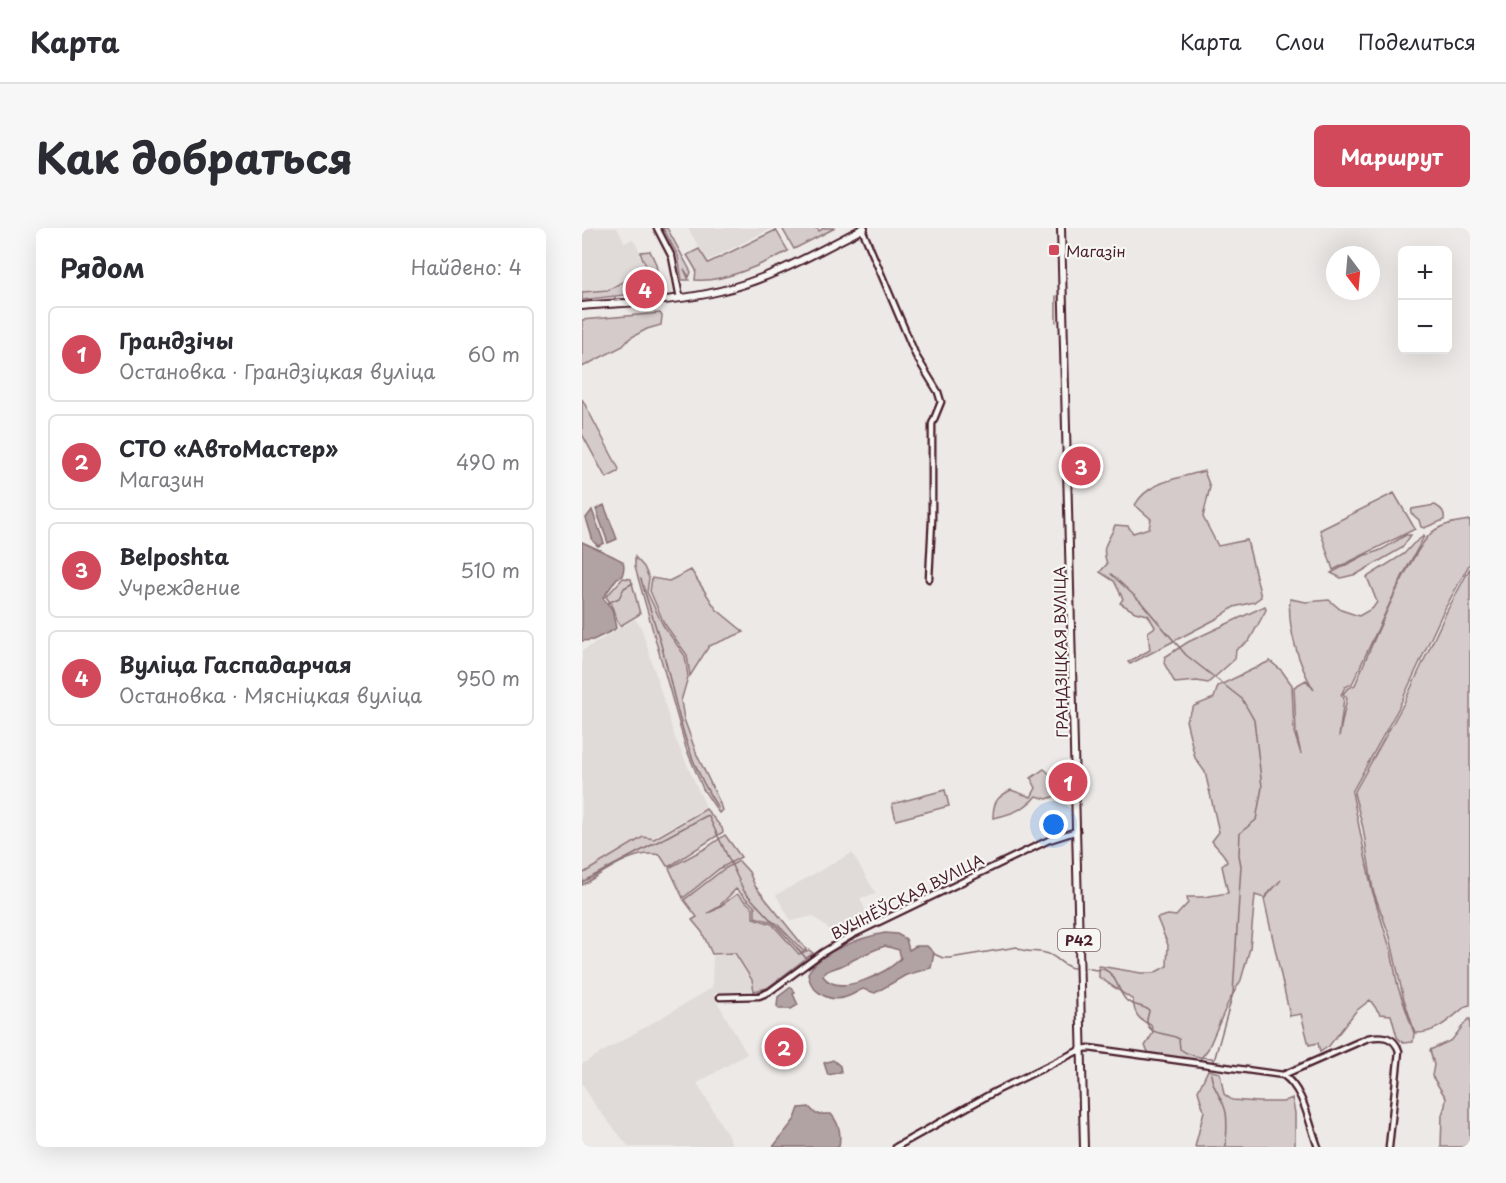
<!DOCTYPE html>
<html lang="ru">
<meta charset="utf-8">
<style>
:root{--surface:#fff;--page:#f7f7f7;--text:#2b2b33;--muted:#7c7c81;--line:#e1e1e2;--accent:#d1495b}
body{margin:0;font-family:"Playpen Sans",sans-serif;background:var(--page);color:var(--text)}
.controls{position:absolute;right:18px;top:18px;display:grid;overflow:hidden;border-radius:9px;box-shadow:0 6px 24px #0002}
.controls button{width:54px;height:54px;display:grid;place-items:center;padding:0;border:0;border-bottom:2px solid var(--line);background:var(--surface);color:var(--text);font:30px sans-serif}
.compass{position:absolute;left:744px;top:18px;width:54px;height:54px;border-radius:50%;background:var(--surface);box-shadow:0 6px 24px #0002;rotate:164deg}
.you{position:absolute;left:472px;top:597px;width:21px;height:21px;margin:-15px;border:4px solid #fff;border-radius:50%;background:#1a73e8;box-shadow:0 0 0 9px #1a73e833}
.badge{display:grid;place-items:center;width:39px;height:39px;border-radius:50%;background:var(--accent);color:#fff;font-size:20px;font-weight:700}
.pin{position:absolute;translate:-50% -50%;border:3px solid #fff;box-shadow:0 2px 6px #0006}
.list{margin:0;padding:0;list-style:none}
h2{display:flex;justify-content:space-between;align-items:center;height:78px;margin:0;padding:0 24px;font-size:26px}
h2 small{font-size:20px;font-weight:400;color:var(--muted)}
.list li{display:grid;grid-template-columns:39px 1fr auto;gap:18px;align-items:center;box-sizing:border-box;height:96px;margin:0 12px 12px;padding:0 12px;border:2px solid var(--line);border-radius:9px}
.list b{display:block;font-size:22px;white-space:nowrap}
.list p{margin:0;font-size:20px;white-space:nowrap;color:var(--muted)}
.list em{font-size:20px;font-style:normal;color:var(--muted)}
.map{position:relative;flex:none;width:888px;height:919px;overflow:hidden;border-radius:9px}
header{display:flex;align-items:center;gap:36px;box-sizing:border-box;height:84px;padding:0 30px;background:var(--surface);border-bottom:2px solid var(--line)}
header strong{font-size:28px}
nav{display:flex;gap:33px;margin-inline-start:auto;font-size:21px}
.intro{display:flex;align-items:center;justify-content:space-between;box-sizing:border-box;height:144px;padding:0 36px}
h1{margin:0;font-size:42px}
.button{padding:15px 27px;border-radius:9px;background:var(--accent);color:#fff;font-size:21px;font-weight:700}
main{display:flex;gap:36px;padding:0 36px}
aside{flex:1;background:var(--surface);border-radius:9px;box-shadow:0 6px 24px #0002}
.map>svg:first-child{display:block}
.built{fill:#e0dad8}
.green{fill:#d4cbca;stroke:#8f757a;stroke-width:1.5;fill-rule:evenodd}
.water{fill:#b1a2a3;stroke:#886e73;stroke-width:1.5;fill-rule:evenodd}
.lines{fill:none;stroke-linecap:round;stroke-linejoin:round}
.stream{stroke:#886e73;stroke-width:1.5}
.minor-casing{stroke:#4a1f2b;stroke-width:9}
.major-casing{stroke:#4a1f2b;stroke-width:10}
.minor{stroke:#f6f6f2;stroke-width:4.5}
.major{stroke:#f6f6f2;stroke-width:6}
.poi-dot{fill:#d1495b;stroke:#f6f6f2;stroke-width:2}
.labels{text-anchor:middle;dominant-baseline:central;stroke-width:4.5;stroke-linejoin:round;paint-order:stroke}
.shield{fill:#f6f6f2;stroke:#7e6067;stroke-width:1.5}
.shield-label{font-size:14px;font-weight:bold;fill:#4a1f2b}
.poi-label{font-size:15px;fill:#4a1f2b;stroke:#f6f6f2;text-anchor:start}
.street-label{font-size:15px;fill:#4a1f2b;stroke:#f6f6f2}
</style>
<header>
<strong>Карта</strong>
<nav><a>Карта</a><a>Слои</a><a>Поделиться</a></nav>
</header>
<div class="intro"><h1>Как добраться</h1><a class="button">Маршрут</a></div>
<main>
<aside>
<h2>Рядом<small>Найдено: 4</small></h2>
<ul class="list">
<li><span class="badge">1</span><div><b>Грандзічы</b><p>Остановка · Грандзіцкая вуліца</p></div><em>60 m</em></li>
<li><span class="badge">2</span><div><b>СТО «АвтоМастер»</b><p>Магазин</p></div><em>490 m</em></li>
<li><span class="badge">3</span><div><b>Belposhta</b><p>Учреждение</p></div><em>510 m</em></li>
<li><span class="badge">4</span><div><b>Вуліца Гаспадарчая</b><p>Остановка · Мясніцкая вуліца</p></div><em>950 m</em></li>
</ul>
</aside>
<div class="map">
<svg width="888" height="919" viewBox="0 0 888 919">
<rect width="100%" height="100%" fill="#ece9e6"/>
<filter id="ink" filterUnits="userSpaceOnUse"><feTurbulence type="fractalNoise" baseFrequency=".0167" numOctaves="2"/><feDisplacementMap in="SourceGraphic" scale="12" xChannelSelector="R" yChannelSelector="G"/><feConvolveMatrix kernelMatrix="1 2 1 2 8 2 1 2 1" color-interpolation-filters="sRGB"/></filter>
<g filter="url(#ink)">
<path class="built" d="M 8,0 L 35,0 L 43,15 L 50,11 L 55,18 L 59,26 L 57,27 L 64,39 L 25,61 L 0,63 L 0,5 Z
M 106,0 L 190,0 L 125,33 Z
M 53,391 L 59,399 L 93,510 L 124,579 L 70,610 L 62,612 L 0,648 L 0,423 Z
M 270,625 L 294,666 L 278,670 L 287,692 L 266,703 L 253,706 L 231,688 L 209,693 L 194,667 Z
M 152,726 L 169,754 L 170,762 L 133,765 L 134,772 L 165,826 L 115,855 L 149,913 L 148,919 L 47,919 L 13,877 L 0,855 L 0,836 L 130,760 L 131,728 Z"/>
<path class="green" d="M 81,0 L 85,0 L 109,44 L 107,49 L 102,41 L 107,52 L 100,52 L 96,28 Z
M 200,0 L 235,0 L 237,3 L 242,0 L 253,0 L 212,21 Z
M 194,2 L 206,23 C 182,36 140,55 113,52 L 114,42 L 105,27 L 117,21 L 126,35 Z
M 68,23 L 74,36 L 77,56 L 74,59 L 67,60 L 66,58 L 61,58 L 61,61 L 51,62 L 50,66 L 0,72 L 0,64 L 26,62 L 65,40 L 59,27 L 59,24 Z
M 78,85 L 80,88 L 79,97 L 65,101 L 48,110 L 41,118 L 0,139 L 0,92 Z
M 0,171 L 37,241 L 36,244 L 24,250 L 0,206 Z
M 622,243 L 628,259 L 621,289 L 636,318 L 665,312 L 679,369 L 672,374 L 652,379 L 636,390 L 548,436 L 546,434 L 568,422 L 566,404 L 573,399 L 566,387 L 553,384 L 538,375 L 541,371 L 532,353 L 518,344 L 525,336 C 518,316 527,315 533,297 L 546,298 L 551,305 L 567,300 L 569,291 L 553,277 C 566,253 598,250 622,243 Z
M 812,265 L 833,301 L 751,342 L 738,302 Z
M 853,277 C 860,281 863,284 862,292 L 842,300 L 839,299 L 837,292 L 829,285 L 830,281 Z
M 888,292 L 888,335 L 861,384 L 816,481 L 770,564 L 790,662 L 809,723 L 816,759 L 832,805 L 831,814 L 821,815 L 815,809 L 809,787 L 798,786 L 788,772 L 774,783 L 747,818 L 738,824 L 736,815 L 727,817 L 719,786 L 708,788 L 682,671 L 699,652 L 682,670 L 673,667 L 668,720 L 659,752 L 646,775 L 626,821 L 617,833 L 567,825 L 563,818 L 571,805 L 569,797 C 556,792 552,785 551,772 L 517,749 L 517,738 L 559,745 L 572,745 L 585,738 L 586,717 L 575,690 L 586,687 L 594,688 L 606,675 L 605,669 L 622,669 L 646,665 L 640,638 L 645,634 C 643,625 635,621 630,613 L 637,604 L 623,544 L 613,530 L 604,492 L 612,478 L 632,470 L 636,458 L 688,433 L 700,443 L 710,457 L 712,504 L 719,526 L 714,504 L 712,459 L 724,452 L 732,462 C 717,438 705,399 708,371 L 724,374 L 747,372 L 759,382 L 777,388 L 791,380 L 795,374 L 785,349 L 822,326 L 831,316 L 843,307 L 821,347 L 770,456 L 763,459 L 759,467 L 762,470 L 757,509 L 765,470 L 761,466 L 765,461 L 773,457 C 786,426 830,317 853,302 C 864,295 876,294 888,292 Z
M 824,307 L 829,307 L 820,320 L 775,346 L 759,350 L 749,345 L 783,327 C 798,325 811,314 824,307 Z
M 53,329 L 62,339 L 67,350 L 65,364 L 81,397 L 103,428 L 106,449 L 99,473 L 102,491 L 115,527 L 137,573 L 140,582 L 137,585 L 121,561 L 104,520 L 53,339 Z
M 888,340 L 888,777 L 884,778 C 868,791 854,806 833,805 L 821,768 L 808,709 L 791,662 L 781,600 L 772,565 L 822,475 L 865,383 Z
M 109,342 L 134,381 L 162,404 L 127,418 L 108,448 L 105,427 L 82,395 L 68,363 L 70,350 L 87,353 Z
M 41,350 L 49,351 L 58,386 L 38,398 C 31,388 33,379 24,369 Z
M 683,378 L 684,382 L 667,413 L 654,422 L 653,431 L 626,455 L 615,453 L 593,455 L 582,435 L 583,429 L 606,414 Z
M 462,541 L 469,547 L 480,546 L 476,553 L 482,565 L 465,571 L 454,568 C 444,581 427,587 411,590 C 411,574 415,569 429,562 L 449,569 L 454,560 L 449,550 Z
M 363,562 L 367,578 L 314,592 L 310,576 Z
M 124,581 L 140,600 L 141,604 L 88,638 L 85,638 L 78,627 C 51,621 23,644 0,657 L 0,646 L 61,609 L 72,611 Z
M 143,607 L 159,629 L 137,641 L 101,670 L 87,640 L 124,620 Z
M 157,633 L 167,644 L 173,658 L 224,721 L 222,724 L 227,722 L 231,725 L 185,760 L 172,763 L 170,752 L 153,725 L 130,726 L 120,704 L 110,692 L 115,689 L 102,672 L 142,641 ZM 154,661 L 173,679 L 173,689 L 194,695 L 222,724 L 217,726 L 190,696 L 171,690 L 171,680 L 155,666 L 133,682 L 126,685 L 135,680 Z
M 886,791 L 888,791 L 888,919 L 859,919 L 860,887 L 863,878 L 864,870 L 850,848 L 852,837 L 848,822 L 870,812 Z
M 626,842 L 638,845 L 642,866 L 650,872 L 676,874 L 701,874 L 710,870 L 713,885 L 713,919 L 613,919 L 622,883 L 616,863 Z"/>
<path class="water" d="M 22,277 L 35,311 L 26,315 L 14,281 Z
M 10,282 L 22,315 L 16,318 L 11,313 L 4,290 Z
M 0,314 C 6,317 39,331 41,334 C 43,338 41,345 40,348 L 35,350 L 21,370 L 30,381 L 34,400 L 32,402 L 11,412 L 0,413 Z
M 303,705 L 315,706 L 324,711 L 327,722 L 334,718 L 345,718 L 352,725 L 349,740 L 324,747 L 293,765 L 281,761 C 276,763 272,766 267,768 C 249,776 228,765 226,745 C 238,724 280,709 303,705 ZM 303,718 L 317,722 L 319,730 C 306,745 256,770 241,748 L 242,745 C 248,741 255,740 261,737 C 275,730 288,723 303,718 Z
M 209,759 L 213,764 L 211,766 L 216,777 L 209,781 L 197,781 L 195,778 L 196,769 Z
M 251,832 L 258,838 L 259,844 L 246,847 L 242,835 Z
M 227,879 L 234,886 L 249,886 C 258,897 259,905 257,919 L 191,919 L 213,891 L 217,880 Z"/>
<g class="lines">
<path class="stream" d="M 474,68 L 474,94
M 59,351 C 67,379 77,406 84,435 C 97,489 105,532 136,580
M 26,375 L 37,370 L 42,360 L 51,355
M 0,654 L 126,587 L 162,663 L 224,730
M 352,726 L 361,730 L 368,730 L 435,719 C 443,726 453,722 463,725 C 475,727 480,739 492,740
M 504,740 L 514,742 L 521,741 C 535,746 535,762 544,772 C 550,778 560,777 567,782 C 567,786 565,789 565,792 C 565,809 588,804 597,811 L 598,821 C 607,828 618,830 630,830 L 632,833 L 651,765 L 659,638 L 657,627 L 658,605 L 674,592 L 680,559 L 672,492 L 660,471 L 604,427 L 558,373 L 529,346
M 629,845 C 629,860 642,871 644,885 C 646,896 644,908 644,919"/>
<g class="minor-casing">
<path id="minor" d="M 75,0 L 90,29 L 98,70
M 280,1 L 334,128 L 356,164 L 359,174 L 350,196 L 350,292 L 347,351
M 138,769 L 177,768 L 187,764 L 240,725 L 270,707 L 467,612 L 495,603
M 701,847 L 786,810 C 800,807 812,808 817,823 L 807,919
M 314,919 L 414,863 L 500,821 L 507,820 L 701,847 C 722,861 727,896 736,919"/>
</g>
<g class="major-casing">
<path id="major" d="M 479,0 L 502,919
M 0,78 C 46,74 93,74 138,63 C 189,51 235,24 282,0"/>
</g>
<use href="#minor" class="minor"/>
<use href="#major" class="major"/>
</g>
</g>
<rect class="poi-dot" x="466" y="16" width="12" height="12" rx="3"/>
<g class="labels">
<rect class="shield" x="476" y="701" width="42" height="22" rx="4.5"/>
<g class="shield-label">
<text x="497" y="712">Р42</text>
</g>
<g class="poi-label">
<text x="484" y="22">Магазін</text>
</g>
<g class="street-label">
<text transform="translate(478 424) rotate(-91)">ГРАНДЗІЦКАЯ ВУЛІЦА</text>
<text transform="translate(325 668) rotate(-27)">ВУЧНЁЎСКАЯ ВУЛІЦА</text>
</g>
</g>
</svg>
<div class="controls">
<button>+</button>
<button>−</button>
</div>
<svg class="compass" viewBox="-18 -18 36 36"><path d="M0-13l5 13h-10z" fill="#e53935"/><path d="M0 13l5-13h-10z" fill="#7c7c81"/></svg>
<div class="you"></div>
<div class="pin badge" style="left:486px;top:554px">1</div>
<div class="pin badge" style="left:202px;top:819px">2</div>
<div class="pin badge" style="left:499px;top:238px">3</div>
<div class="pin badge" style="left:63px;top:61px">4</div>
</div>
</main>
